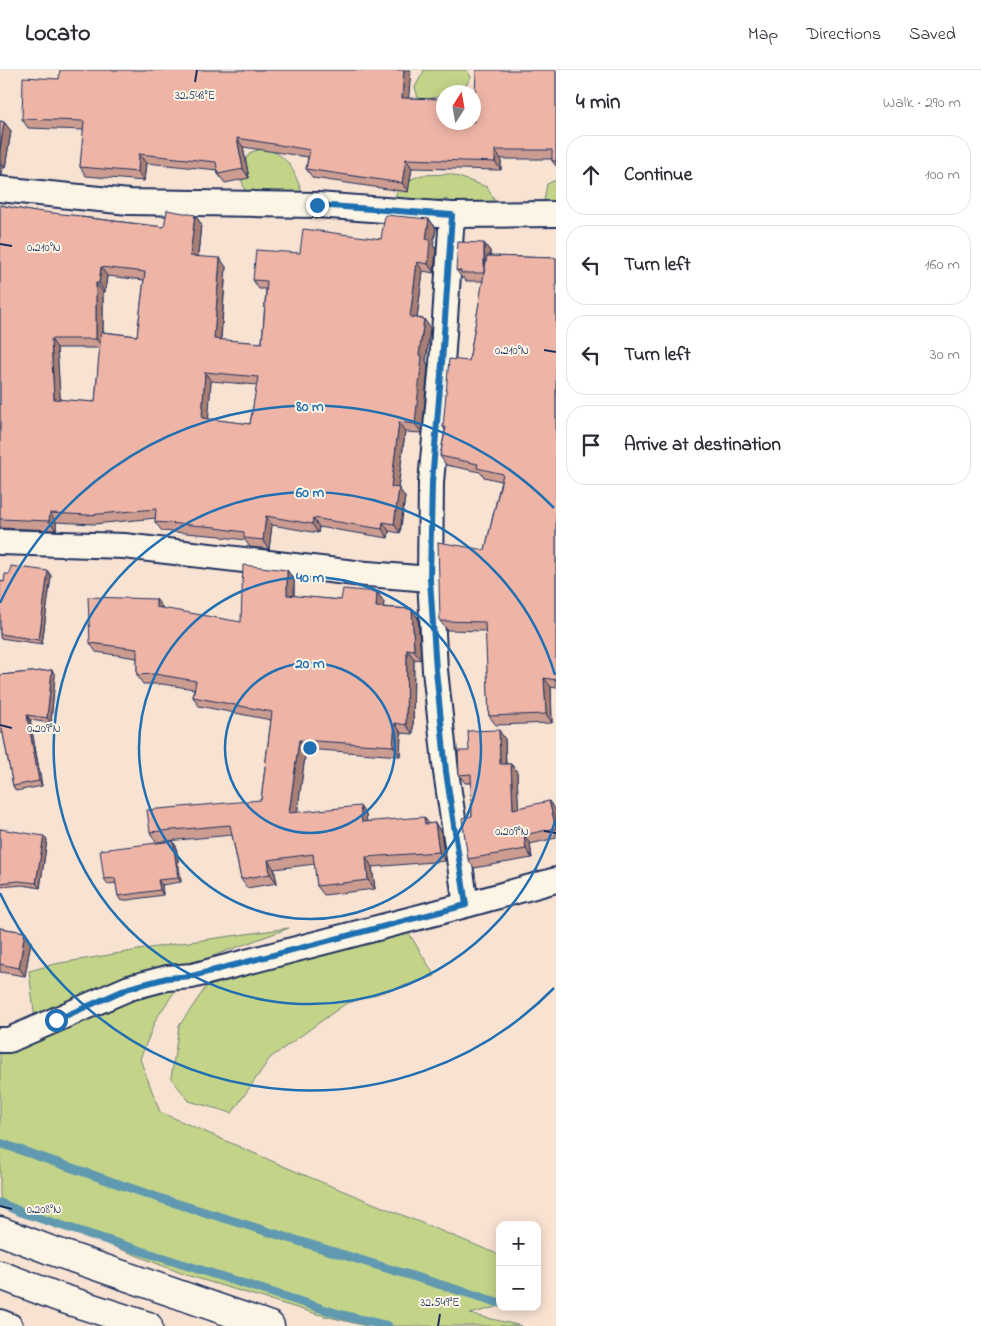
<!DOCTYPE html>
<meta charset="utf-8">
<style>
:root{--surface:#fff;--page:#f7f7f7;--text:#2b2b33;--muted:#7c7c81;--line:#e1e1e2}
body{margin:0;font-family:"Indie Flower",sans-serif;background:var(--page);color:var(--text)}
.controls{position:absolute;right:15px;bottom:15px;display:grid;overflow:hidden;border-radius:10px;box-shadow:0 2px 12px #0003}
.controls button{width:45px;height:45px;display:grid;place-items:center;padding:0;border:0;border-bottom:1px solid var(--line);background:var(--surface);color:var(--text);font:25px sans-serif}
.compass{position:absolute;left:436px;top:15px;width:45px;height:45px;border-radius:50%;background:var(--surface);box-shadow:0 2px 12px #0003;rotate:11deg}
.stop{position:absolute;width:15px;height:15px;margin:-11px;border:4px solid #1f6fb2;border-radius:50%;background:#fff}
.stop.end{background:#1f6fb2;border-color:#fff;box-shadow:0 1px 5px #0008}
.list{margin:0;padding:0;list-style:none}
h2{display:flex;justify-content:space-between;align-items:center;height:65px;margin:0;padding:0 20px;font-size:21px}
h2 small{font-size:16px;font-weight:400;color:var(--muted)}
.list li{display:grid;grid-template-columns:32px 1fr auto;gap:15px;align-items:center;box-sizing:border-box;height:80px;margin:0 10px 10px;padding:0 10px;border:1px solid var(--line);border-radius:20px}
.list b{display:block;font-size:19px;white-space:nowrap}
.list em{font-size:16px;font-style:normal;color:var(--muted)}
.icon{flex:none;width:28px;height:28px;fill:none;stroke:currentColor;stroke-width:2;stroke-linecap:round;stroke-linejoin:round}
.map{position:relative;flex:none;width:556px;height:1256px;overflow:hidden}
header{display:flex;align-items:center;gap:30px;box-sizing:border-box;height:70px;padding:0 25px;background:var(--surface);border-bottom:1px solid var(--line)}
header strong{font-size:24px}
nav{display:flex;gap:28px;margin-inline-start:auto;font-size:18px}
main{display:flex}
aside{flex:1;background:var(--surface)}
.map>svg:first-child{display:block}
.green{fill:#c3d489;stroke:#6f8274}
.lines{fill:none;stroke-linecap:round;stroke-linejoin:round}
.stream{stroke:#6199b0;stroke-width:9}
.street-casing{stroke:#1b2f5e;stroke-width:28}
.highway-casing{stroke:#1b2f5e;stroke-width:31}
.street{stroke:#fcf5e5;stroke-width:24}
.highway{stroke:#fcf5e5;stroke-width:28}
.wall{fill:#cd9c90;stroke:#1b2f5e;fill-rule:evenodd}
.shaded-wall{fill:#a77f75;stroke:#1b2f5e}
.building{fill:#eeb5a7;stroke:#1b2f5e;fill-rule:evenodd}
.route{stroke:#1f6fb2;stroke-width:6}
.ticks{fill:none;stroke:#1b2f5e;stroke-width:2}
.ring{fill:none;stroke:#1f6fb2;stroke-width:2.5}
.ticks-label{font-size:12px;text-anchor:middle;fill:#1b2f5e;stroke:#fcf5e5;stroke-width:4;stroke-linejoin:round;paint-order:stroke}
.centre{fill:#1f6fb2;stroke:#fcf5e5;stroke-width:2.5}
.ring-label{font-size:15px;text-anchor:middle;font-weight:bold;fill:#1f6fb2;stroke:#fcf5e5;stroke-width:4;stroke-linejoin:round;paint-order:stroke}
</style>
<header>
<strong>Locato</strong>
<nav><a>Map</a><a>Directions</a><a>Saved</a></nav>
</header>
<main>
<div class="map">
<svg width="556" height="1256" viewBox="0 0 556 1256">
<rect width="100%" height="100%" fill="#f8e2d2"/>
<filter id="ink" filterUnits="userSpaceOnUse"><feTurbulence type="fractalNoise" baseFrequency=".02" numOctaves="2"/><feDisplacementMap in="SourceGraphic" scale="10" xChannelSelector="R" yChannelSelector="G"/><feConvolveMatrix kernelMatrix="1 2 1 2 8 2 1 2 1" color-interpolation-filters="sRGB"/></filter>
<g filter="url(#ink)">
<path class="green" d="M 423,0 L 467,0 L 471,7 L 464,18 L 451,22 L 443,22 L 443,25 L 419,32 L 415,17 L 424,1 Z
M 265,78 C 290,88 292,97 301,120 L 290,143 L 245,122 L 239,99 L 251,82 Z
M 450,104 L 487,117 L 494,129 L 481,155 L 445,150 L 447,129 L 431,131 L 393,131 L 401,113 L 422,105 Z
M 556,110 L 556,134 L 544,130 L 547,114 Z
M 289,858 L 194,893 L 156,949 L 140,989 L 160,1042 L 297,1102 L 495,1183 L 500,1188 L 500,1236 L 470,1244 L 522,1256 L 366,1256 L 317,1244 L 186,1205 L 60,1155 L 0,1135 L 0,964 L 35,951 L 29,901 L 55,894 L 174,874 Z
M 407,860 L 435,906 L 345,934 L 270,988 L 232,1043 L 189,1031 L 171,1008 L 179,956 L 206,917 Z"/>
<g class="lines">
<path class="stream" d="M 0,1073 L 162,1129 L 500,1233
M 0,1133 L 21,1142 L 60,1155 L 342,1245 L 388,1256"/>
<g class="street-casing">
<path id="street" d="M 0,119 L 129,132 L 317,135 L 452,145 L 556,144
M 0,472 L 124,476 L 355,503 L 430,509
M 466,835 L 556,810
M 0,970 L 9,970 L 129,918 L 167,908 L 192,906 L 466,835 L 446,702 L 435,600 L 430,509 L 431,412 L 442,293 L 452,145
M 0,1252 L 10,1256"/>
</g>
<g class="highway-casing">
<path id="highway" d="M 0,1161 L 50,1180 L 270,1256
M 0,1205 L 58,1227 L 148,1256"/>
</g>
<use href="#street" class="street"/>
<use href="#highway" class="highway"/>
</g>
<path class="wall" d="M 556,0 L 556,96 L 552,91 L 552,89 L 501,89 L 501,100 L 412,98 L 408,122 L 313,108 L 306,99 L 308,87 L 243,77 L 249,108 L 225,113 L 218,104 L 218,100 L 146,93 L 144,111 L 86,106 L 80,97 L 84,60 L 28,58 L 22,49 L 59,9 L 409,28 L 444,52 Z
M 0,51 L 4,52 L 11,61 L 5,98 L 3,97 L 2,105 L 0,106 Z
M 0,135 L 35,142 L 80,146 L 82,147 L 164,157 L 195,145 L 201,154 L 198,186 L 226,197 L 221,270 L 262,273 L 266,219 L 259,219 L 253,210 L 300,183 L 381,169 L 429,149 L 436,158 L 433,175 L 436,179 L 434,203 L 423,201 L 417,248 L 424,249 L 430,258 L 426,291 L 428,295 L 422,363 L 405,362 L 398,418 L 405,427 L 400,463 L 389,461 L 388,468 L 319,457 L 318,463 L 272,455 L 269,479 L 250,477 L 245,470 L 222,467 L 221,466 L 162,461 L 155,452 L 156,448 L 94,454 L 56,452 L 56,460 L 0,458 ZM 107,206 L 144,210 L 137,266 L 103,262 L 103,222 L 105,222 ZM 57,278 L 100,278 L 95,332 L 60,330 ZM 211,311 L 257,315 L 250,354 L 208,349 Z
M 484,173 L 490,181 L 490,186 L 556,188 L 556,618 L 551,617 L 552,653 L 496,655 L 489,646 L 486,561 L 447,560 L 440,551 L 485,480 L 501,411 L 484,407 L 480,402 L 446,395 L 440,386 L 445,360 L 443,357 L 469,291 L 483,211 L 466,211 L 464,208 L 462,208 L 456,200 Z
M 287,500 L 294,510 L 294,526 L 341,530 L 377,522 L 384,532 L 383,537 L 412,539 L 418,548 L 421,590 L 414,589 L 413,664 L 401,663 L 400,686 L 306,679 L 297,743 L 366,745 L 367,752 L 429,754 L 435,753 L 441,762 L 445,791 L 372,797 L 375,819 L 324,825 L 317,816 L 315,794 L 274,799 L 277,813 L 247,818 L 241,809 L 232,765 L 156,772 L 150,762 L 261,730 L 271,650 L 199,636 L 193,627 L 194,619 L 162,614 L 143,614 L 137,605 L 137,588 L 96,582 L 90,573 L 241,552 Z
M 51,506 L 42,574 L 0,568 L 0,511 L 4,512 Z
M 52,600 L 55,605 L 51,653 L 30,650 L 42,716 L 16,721 L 13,716 L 3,663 L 0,663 L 0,605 Z
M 505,669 L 506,694 L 511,694 L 517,702 L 518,738 L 555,739 L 556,743 L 556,768 L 530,774 L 532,788 L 474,798 L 468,789 L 472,746 L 471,713 L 465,713 L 459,705 L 469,681 Z
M 0,759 L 47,770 L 40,818 L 23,815 L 0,817 Z
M 176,776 L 181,812 L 162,815 L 163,825 L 121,831 L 118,826 L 116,813 L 108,814 L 104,809 Z
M 0,858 L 25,862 L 31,871 L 25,906 L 0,902 Z"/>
<path class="shaded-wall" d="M 404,0 L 411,0 L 408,37 L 402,28 Z
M 4,52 L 11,61 L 5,98 L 0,91 L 0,80 Z
M 237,68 L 243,77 L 249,108 L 243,99 Z
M 495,80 L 501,89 L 501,100 L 495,92 Z
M 139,84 L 146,93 L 144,111 L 138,102 Z
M 406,89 L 412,98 L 408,122 L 402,113 Z
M 0,94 L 3,97 L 2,105 L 0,103 Z
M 195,145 L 201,154 L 197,195 L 190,186 Z
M 429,149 L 436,158 L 433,175 L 436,179 L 434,203 L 428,194 L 426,169 Z
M 484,173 L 490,181 L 490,211 L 485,203 Z
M 220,188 L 226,197 L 220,278 L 214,269 Z
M 417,192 L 423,201 L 416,256 L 410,247 Z
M 101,197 L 107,206 L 105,222 L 99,213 Z
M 96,213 L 103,222 L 103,278 L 96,269 Z
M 424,249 L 430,258 L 426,291 L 428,295 L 422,363 L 415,354 L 419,285 Z
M 51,269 L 57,278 L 61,338 L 54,329 Z
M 205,302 L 211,311 L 208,357 L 202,348 Z
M 399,352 L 405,362 L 397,426 L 391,417 Z
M 399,418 L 405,427 L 400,463 L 394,454 Z
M 50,443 L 56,452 L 56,460 L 49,451 Z
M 266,446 L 272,455 L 269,479 L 263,470 Z
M 313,448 L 319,457 L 318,463 L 312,454 Z
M 383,452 L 389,461 L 388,468 L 382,459 Z
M 287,500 L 294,510 L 294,534 L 287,525 Z
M 48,501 L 51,506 L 42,574 L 39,570 Z
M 377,522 L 384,532 L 382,546 L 376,537 Z
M 156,529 L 163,538 L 156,537 Z
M 412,539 L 418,548 L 421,590 L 414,580 Z
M 407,579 L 414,589 L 413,664 L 406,655 Z
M 52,600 L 55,605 L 51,653 L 47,648 Z
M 544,608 L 551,617 L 552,653 L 546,644 Z
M 27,645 L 30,650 L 42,716 L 39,711 Z
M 395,653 L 401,663 L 400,686 L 393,676 Z
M 499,660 L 505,669 L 506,703 L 500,694 Z
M 299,670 L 306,679 L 296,753 L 289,743 Z
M 511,694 L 517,702 L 519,748 L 513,739 Z
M 549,731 L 555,739 L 556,743 L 556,758 Z
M 360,736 L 366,745 L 368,761 L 362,752 Z
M 424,747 L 431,757 L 425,754 Z
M 435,753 L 441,762 L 445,791 L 439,782 Z
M 524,765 L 530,774 L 532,788 L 526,779 Z
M 44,766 L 47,770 L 40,818 L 36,813 Z
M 173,771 L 176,776 L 181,812 L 178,808 Z
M 366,787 L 372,797 L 375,819 L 368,810 Z
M 268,790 L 274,799 L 277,813 L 270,804 Z
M 158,810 L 162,815 L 163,825 L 160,820 Z
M 25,862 L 31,871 L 25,906 L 19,898 Z"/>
<path class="building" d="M 60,0 L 404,0 L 402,28 L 444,29 L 444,52 L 474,52 L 474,30 L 475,30 L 476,0 L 556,0 L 556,91 L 552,91 L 552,80 L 495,80 L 495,92 L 406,89 L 402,113 L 306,99 L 310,80 L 237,68 L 243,99 L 218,104 L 216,92 L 139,84 L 138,102 L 80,97 L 84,51 L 22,49 L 23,7 L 59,9 Z
M 0,51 L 4,52 L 0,80 Z
M 0,135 L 35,142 L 35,141 L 80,146 L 80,147 L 164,157 L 167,140 L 195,145 L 190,186 L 220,188 L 214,269 L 262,273 L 267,211 L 253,210 L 256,180 L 300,183 L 303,159 L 381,169 L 385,145 L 429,149 L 426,169 L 430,170 L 428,194 L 417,192 L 410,247 L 424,249 L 419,285 L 422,286 L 415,354 L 399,352 L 391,417 L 399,418 L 394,454 L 383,452 L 382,459 L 313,448 L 312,454 L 266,446 L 263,470 L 244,468 L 244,462 L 216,458 L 216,457 L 155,452 L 156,439 L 88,445 L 50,443 L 49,451 L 0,449 ZM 101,197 L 145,202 L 137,266 L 101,262 L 95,332 L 54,329 L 51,269 L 96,269 L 96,213 L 99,213 ZM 205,302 L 258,307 L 250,354 L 202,348 Z
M 458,172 L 484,173 L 484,203 L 461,203 L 461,201 L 456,200 Z
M 487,186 L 556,188 L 556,610 L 544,608 L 546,644 L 489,646 L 485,552 L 440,551 L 438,472 L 485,480 L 503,404 L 477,398 L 478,394 L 440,386 L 446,357 L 443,357 L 449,289 L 469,291 Z
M 243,495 L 287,500 L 287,525 L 341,530 L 343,519 L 377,522 L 376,537 L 412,539 L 414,580 L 407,579 L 406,655 L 395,653 L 393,676 L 299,670 L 289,743 L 360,736 L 362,752 L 424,747 L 425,754 L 435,753 L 439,782 L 366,787 L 368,810 L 317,816 L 313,784 L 268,790 L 270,804 L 241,809 L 230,755 L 150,762 L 147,740 L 261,730 L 272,642 L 193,627 L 196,611 L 155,604 L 137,605 L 137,579 L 90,573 L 88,527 L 156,529 L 156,537 L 241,552 Z
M 11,496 L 48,501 L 39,570 L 0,564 L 0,511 L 4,512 L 5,504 L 10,504 Z
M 52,600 L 47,648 L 27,645 L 39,711 L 13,716 L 2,658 L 0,659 L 0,605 Z
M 499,660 L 500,694 L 511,694 L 513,739 L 549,731 L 556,758 L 524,765 L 526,779 L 468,789 L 462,748 L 472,746 L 471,704 L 459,705 L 458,681 L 469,681 L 468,661 Z
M 0,759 L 44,766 L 36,813 L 19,811 L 0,813 Z
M 173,771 L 178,808 L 158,810 L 160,820 L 118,826 L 115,808 L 104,809 L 100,780 Z
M 0,858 L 25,862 L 19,898 L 0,894 Z"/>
</g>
<g class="lines" filter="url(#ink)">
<path class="route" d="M 56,950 L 129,918 L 167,908 L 192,906 L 466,835 L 446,702 L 436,600 L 430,509 L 432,412 L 442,293 L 452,145 L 317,135"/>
</g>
<path class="ticks" d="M 195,12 L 197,0M 0,174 L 12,176M 544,280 L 556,282M 0,655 L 12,658M 544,761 L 556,763M 0,1136 L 12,1139M 438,1256 L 440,1244"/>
<g class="ring">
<circle cx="310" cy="678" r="85"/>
<circle cx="310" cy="678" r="171"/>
<path d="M555 751A256 256 0 1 1 555 605"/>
<path d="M554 918A342 342 0 0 1 0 823M0 533A342 342 0 0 1 554 438"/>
</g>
<g class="ticks-label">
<text x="195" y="29">32.548°E</text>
<text x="44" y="181">0.210°N</text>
<text x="512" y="284">0.210°N</text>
<text x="44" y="662">0.209°N</text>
<text x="512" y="765">0.209°N</text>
<text x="44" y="1143">0.208°N</text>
<text x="440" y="1236">32.549°E</text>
</g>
<circle cx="310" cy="678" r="8" class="centre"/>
<g class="ring-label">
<text x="310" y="341">80 m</text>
<text x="310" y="427">60 m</text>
<text x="310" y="512">40 m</text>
<text x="310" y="598">20 m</text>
</g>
</svg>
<div class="controls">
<button>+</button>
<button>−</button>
</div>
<svg class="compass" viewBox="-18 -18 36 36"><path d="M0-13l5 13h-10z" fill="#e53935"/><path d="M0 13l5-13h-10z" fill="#7c7c81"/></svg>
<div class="stop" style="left:56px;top:950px"></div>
<div class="stop end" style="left:317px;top:135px"></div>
</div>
<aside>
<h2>4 min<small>Walk · 290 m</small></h2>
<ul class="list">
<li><svg class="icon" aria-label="ahead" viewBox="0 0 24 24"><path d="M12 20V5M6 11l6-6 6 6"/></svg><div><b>Continue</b></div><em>100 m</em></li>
<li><svg class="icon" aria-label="left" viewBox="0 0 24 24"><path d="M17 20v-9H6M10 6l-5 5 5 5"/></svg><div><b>Turn left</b></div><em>160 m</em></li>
<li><svg class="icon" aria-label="left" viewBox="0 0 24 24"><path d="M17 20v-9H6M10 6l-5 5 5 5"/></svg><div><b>Turn left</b></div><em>30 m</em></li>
<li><svg class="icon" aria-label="arrive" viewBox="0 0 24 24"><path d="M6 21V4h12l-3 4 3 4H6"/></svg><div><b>Arrive at destination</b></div></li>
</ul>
</aside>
</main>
